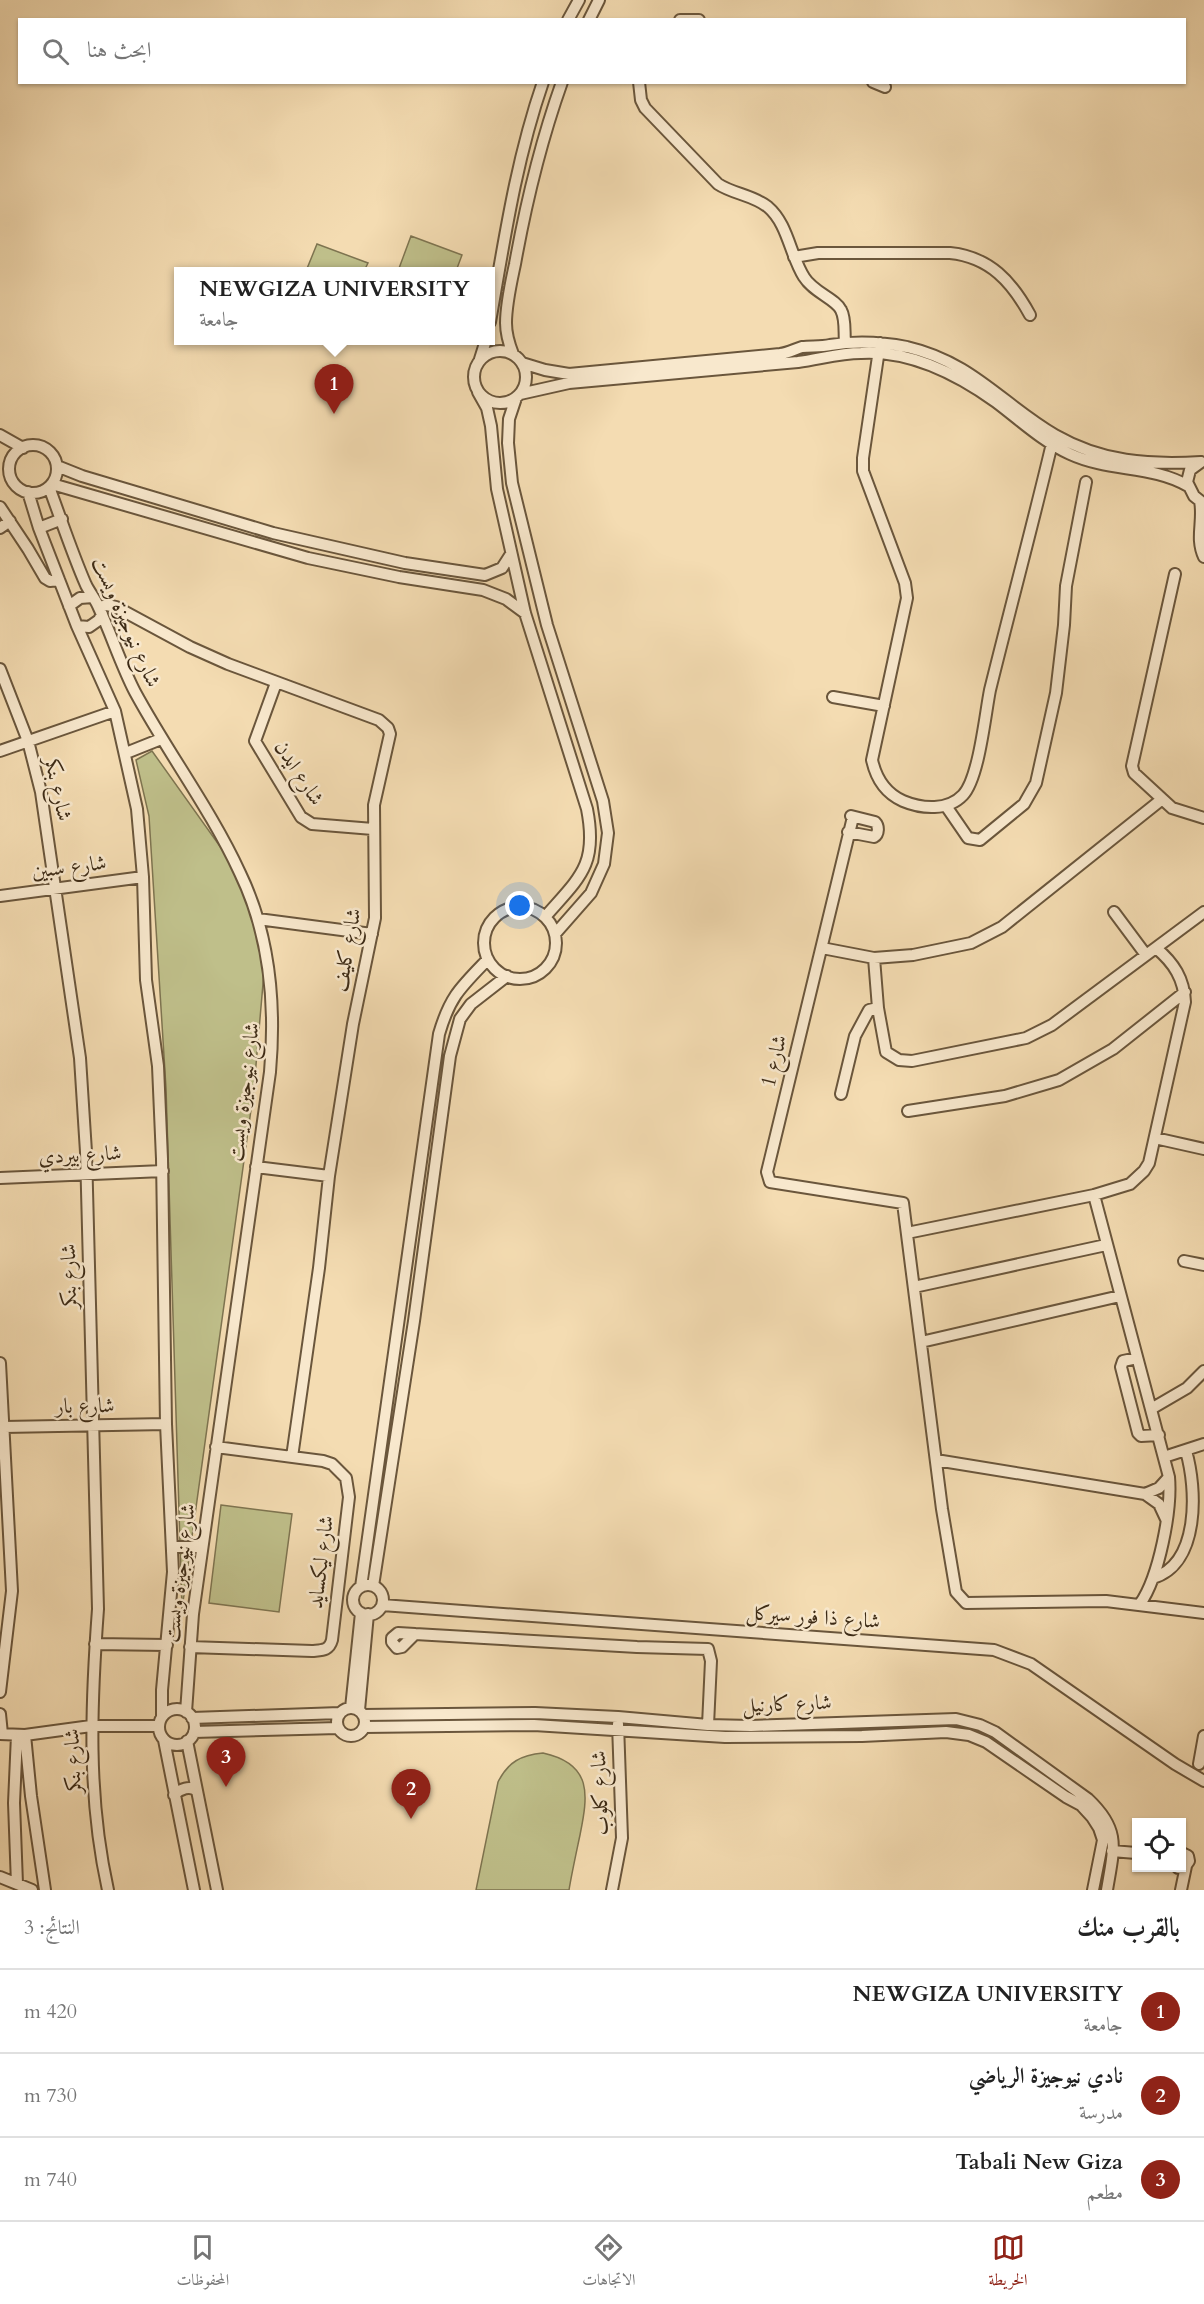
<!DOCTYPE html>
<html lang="ar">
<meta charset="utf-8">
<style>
:root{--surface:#fff;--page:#f2f2f2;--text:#222;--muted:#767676;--line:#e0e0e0;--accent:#8f2418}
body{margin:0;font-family:Cardo,Amiri,serif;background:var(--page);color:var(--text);direction:rtl}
.controls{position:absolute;right:18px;bottom:18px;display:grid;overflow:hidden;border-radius:0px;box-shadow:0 2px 4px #0004}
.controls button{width:54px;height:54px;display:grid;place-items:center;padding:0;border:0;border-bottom:2px solid var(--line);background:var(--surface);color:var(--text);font:30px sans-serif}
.you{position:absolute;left:520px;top:906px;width:21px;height:21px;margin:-15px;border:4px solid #fff;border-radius:50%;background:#1a73e8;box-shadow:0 0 0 9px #1a73e833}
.badge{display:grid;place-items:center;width:39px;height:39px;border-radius:50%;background:var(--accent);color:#fff;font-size:20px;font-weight:700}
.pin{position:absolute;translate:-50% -50px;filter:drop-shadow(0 2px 3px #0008)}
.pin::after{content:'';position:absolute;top:32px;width:21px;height:18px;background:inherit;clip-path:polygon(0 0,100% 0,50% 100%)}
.popup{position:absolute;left:174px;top:267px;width:321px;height:78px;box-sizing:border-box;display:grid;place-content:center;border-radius:0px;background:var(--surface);filter:drop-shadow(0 2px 4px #0005);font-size:20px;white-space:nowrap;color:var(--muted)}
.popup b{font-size:22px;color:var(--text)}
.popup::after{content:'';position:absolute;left:50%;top:100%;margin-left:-12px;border:12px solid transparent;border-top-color:var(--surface)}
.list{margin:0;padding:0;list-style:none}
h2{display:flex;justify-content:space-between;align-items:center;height:78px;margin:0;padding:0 24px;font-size:26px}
h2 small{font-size:20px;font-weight:400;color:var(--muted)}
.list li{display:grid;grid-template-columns:39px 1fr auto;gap:18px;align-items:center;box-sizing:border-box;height:84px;padding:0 24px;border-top:2px solid var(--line)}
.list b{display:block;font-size:22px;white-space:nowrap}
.list p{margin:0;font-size:20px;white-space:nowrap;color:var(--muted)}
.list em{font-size:20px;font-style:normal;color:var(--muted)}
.icon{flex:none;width:33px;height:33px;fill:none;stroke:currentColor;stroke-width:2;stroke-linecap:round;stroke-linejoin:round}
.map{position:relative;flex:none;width:1204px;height:1890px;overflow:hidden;direction:ltr}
.search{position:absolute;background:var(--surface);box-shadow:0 2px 4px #0004;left:18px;right:18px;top:18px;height:66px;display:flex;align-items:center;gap:15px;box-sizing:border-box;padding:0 21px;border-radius:0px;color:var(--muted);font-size:22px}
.sheet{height:330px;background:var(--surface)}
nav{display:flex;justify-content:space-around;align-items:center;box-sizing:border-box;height:84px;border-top:2px solid var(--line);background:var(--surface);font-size:16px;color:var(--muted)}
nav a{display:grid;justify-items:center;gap:3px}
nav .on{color:var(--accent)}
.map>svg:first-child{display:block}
.green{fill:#bfbf8a;stroke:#7e7450;stroke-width:1.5}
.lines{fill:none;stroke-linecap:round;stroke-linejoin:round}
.minor-casing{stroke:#6a563c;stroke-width:14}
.minor{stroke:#f8e8cd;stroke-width:10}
.labels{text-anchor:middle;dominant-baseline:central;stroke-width:5;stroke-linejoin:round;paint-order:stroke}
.street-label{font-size:21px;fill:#3c2a15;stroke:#f8e8cd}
</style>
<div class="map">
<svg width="1204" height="1890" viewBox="0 0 1204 1890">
<rect width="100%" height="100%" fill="#f4dcb2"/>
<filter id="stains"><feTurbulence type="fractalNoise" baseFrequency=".00333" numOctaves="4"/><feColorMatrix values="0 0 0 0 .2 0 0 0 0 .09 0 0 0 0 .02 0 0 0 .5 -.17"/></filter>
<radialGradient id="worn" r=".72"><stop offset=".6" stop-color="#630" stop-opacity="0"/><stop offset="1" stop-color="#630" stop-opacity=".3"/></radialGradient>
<path class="green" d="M 411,236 L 462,255 L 456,271 L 398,271 Z
M 317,244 L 368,263 L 364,271 L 306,271 Z
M 152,751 L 249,887 L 264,972 L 254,1088 L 182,1609 L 166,1088 L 149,816 L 136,760 Z
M 221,1505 L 292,1514 L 279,1612 L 209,1603 Z
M 543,1753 C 593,1764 588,1795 580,1835 C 576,1854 572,1872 569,1890 L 476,1890 L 498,1782 C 508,1762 521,1755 543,1753 Z"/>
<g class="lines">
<g class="minor-casing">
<path id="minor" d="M 568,20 L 579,0
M 589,20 L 599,0
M 680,20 L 699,20
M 639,82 L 641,100 L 645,108 L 718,184 C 733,194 753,195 768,207 C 788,224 790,255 804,277 C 813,292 836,299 841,310 C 846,319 844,333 845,342
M 873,82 L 885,87
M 794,257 L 818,253 L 950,253 C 990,257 1012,282 1030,315
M 490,322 C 504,242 516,160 543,82
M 880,343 L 863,458 L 863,471 L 905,583 L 907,598 L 872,760 C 876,778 885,793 903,801 C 922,809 948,811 963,795 C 979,778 985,715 990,690 C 1011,605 1034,520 1054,435
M474 377a26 26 0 1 1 52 0a26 26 0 1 1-52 0Z
M 513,354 C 509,344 506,335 506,323 C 506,304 511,283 515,264 C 526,203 541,141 562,82
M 480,359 L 486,340
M 522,363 L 545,370 L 569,374 L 780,354 C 788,353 795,349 802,347 C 811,346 821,347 830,345 C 856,341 881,342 907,347 C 972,362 1002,404 1055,435 C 1102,462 1148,465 1201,462
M 478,392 L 487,408 L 491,426 L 497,489 L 525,613 L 587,809 C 598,865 580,877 545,917
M 520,394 L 569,383 L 798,362 C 820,359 840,353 861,353 C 911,350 957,374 996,402 C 1020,420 1042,441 1070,454 C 1109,472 1152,465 1188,486
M 516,398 L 509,419 L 508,443 L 512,483 L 547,625 L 603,801 L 608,833 L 604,864 L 591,893 L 555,934
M 0,435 L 23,448
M9 469a24 24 0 1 1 48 0a24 24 0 1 1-48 0Z
M 1201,462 L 1190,470 L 1187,482 L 1194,496 L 1204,504
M 57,466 L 82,476 L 273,533 L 405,563 L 485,575 L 502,568 L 511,554
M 52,484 L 308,558 L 399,577 L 483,590 L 506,599 L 525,613
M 49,487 C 61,519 72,553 86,585 C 90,593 96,600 99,608 C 112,636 121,665 135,692 C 168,753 211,810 240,873 C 270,935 276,1004 270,1072 L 193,1614 L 186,1712
M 28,492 L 39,528 L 77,626 L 115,711 L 137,809 L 143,877 L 146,980 L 158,1066 L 162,1159 L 166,1424 L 173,1572 L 162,1690 L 162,1717
M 1200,501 C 1204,521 1195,538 1204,557
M 0,507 L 28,549 L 45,578 L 50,581 L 59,580
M 0,528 L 10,521
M 39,528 L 62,519
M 1175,574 L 1132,766 L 1134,773 L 1172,808 L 1204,818
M 69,606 L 80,598 L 93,597
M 99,607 L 107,605 L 116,607 L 190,647 L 228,664 L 379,720 L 388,728 L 390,734 L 374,805 L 375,918 L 353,1024 L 329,1176 L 319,1268 L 292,1457
M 77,626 L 89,627 L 99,620 L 102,614
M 0,669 L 28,741 L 41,792 L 80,1058 L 86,1152 L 98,1609 C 91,1704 87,1796 108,1890
M 276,683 L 255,741 L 301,817 L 312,824 L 373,829
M 833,697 L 884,706
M 0,751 L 115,711
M 126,753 L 161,739
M 1161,800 L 1002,927 L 971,943 L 913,955 L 874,958 L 878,1008 L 886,1052 L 899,1060 L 912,1061 L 1026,1038 L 1052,1025 L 1204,912
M 946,806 L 968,838 L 980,840 L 1024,804 L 1036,783 L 1056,693 L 1064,625 L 1066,586 L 1086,482
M 853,817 L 767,1172 L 770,1182 L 903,1203 L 942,1509 L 956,1592 L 966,1603 L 1106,1601 L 1204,1613
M 848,832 L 874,837 C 879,834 879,826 875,822 L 851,816
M 0,896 L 143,877
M484 943a36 36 0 1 1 72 0a36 36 0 1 1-72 0Z
M 1114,912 L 1146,955
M 258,919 L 372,934
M 822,948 L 874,958
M 841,1094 L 855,1036 L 869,1010 L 878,1008
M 908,1111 L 1005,1096 L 1059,1080 L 1113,1049 L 1185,992
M 1155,1138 L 1204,1149
M 256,1167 L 329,1176
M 0,1178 L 163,1171
M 1094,1195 L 1169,1477 C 1172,1510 1159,1577 1140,1604
M 907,1233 L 1094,1195 L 1130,1184 L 1144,1171 L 1149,1163 L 1185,1002 C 1184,979 1174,963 1156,948
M 1184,1261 L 1204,1265
M 914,1287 L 1106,1245
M 921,1342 L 1120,1296
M 1137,1358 L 1123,1361 L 1121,1367 L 1138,1433 L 1141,1436 L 1159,1435
M 0,1363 L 12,1591 L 0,1692
M 1151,1409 L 1187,1388 L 1204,1371
M 4,1427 L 166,1424
M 1164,1457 L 1204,1444
M 936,1460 L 1145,1494 L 1159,1504 L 1166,1519
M 1145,1494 L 1159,1488 L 1169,1477
M 172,1547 L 202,1547
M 1153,1578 C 1200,1564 1197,1489 1186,1451
M353 1600a15 15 0 1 1 30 0a15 15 0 1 1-30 0Z
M 373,1586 L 414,1321 L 450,1056 L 460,1019 L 471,1004 L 507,976
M 361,1587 L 439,1034 C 450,996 461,987 488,959
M 382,1605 L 994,1650 L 1031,1664 L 1175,1764 L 1204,1781
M 398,1633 L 415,1634 L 402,1647 L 397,1648 L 392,1642 L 392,1638 Z
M 415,1634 L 637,1647 L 708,1649 L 711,1661 L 708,1725
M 95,1644 L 167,1645
M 190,1647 L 312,1651 C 322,1650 329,1651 332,1640 L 349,1497 L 346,1478 L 332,1464 L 323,1461 L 216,1447
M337 1722a14 14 0 1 1 28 0a14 14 0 1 1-28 0Z
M 351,1708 L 361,1613
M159 1727a18 18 0 1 1 36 0a18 18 0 1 1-36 0Z
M 359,1710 L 368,1614
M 0,1714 L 2,1734
M 363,1715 L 535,1713 L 618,1717 L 708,1725 L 751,1726 L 956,1719 L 980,1725 L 995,1732 L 1088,1799 C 1121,1830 1114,1848 1107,1890
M 192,1718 L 340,1713
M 364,1727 L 534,1725 L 725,1737 L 862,1736 L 946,1732 L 969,1735 L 986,1742 L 1066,1797 L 1081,1805 L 1092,1817 L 1099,1828 L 1103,1840 L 1093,1890
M 194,1732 L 338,1728
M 0,1734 L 25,1735 L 91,1726 L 159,1726
M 17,1735 L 14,1803 L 17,1884
M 25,1735 L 31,1796 L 45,1890
M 164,1740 L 194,1890
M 187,1741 L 217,1890
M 1199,1764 L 1204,1736
M 174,1795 C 180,1789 190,1785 197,1791
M 1112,1851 L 1136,1853
M 1178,1868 L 1184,1868 L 1189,1861 L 1188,1856 L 1182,1853
M 0,1877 L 32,1890
M 612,1890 L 622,1838 L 618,1724
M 1181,1890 L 1186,1866"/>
</g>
<use href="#minor" class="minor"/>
</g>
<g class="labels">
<g class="street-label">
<text transform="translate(126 622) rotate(66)">شارع نيوجيزة ويست</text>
<text transform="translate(299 773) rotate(57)">شارع ايدن</text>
<text transform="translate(58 789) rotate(78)">شارع بنكر</text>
<text transform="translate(69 867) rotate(-7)">شارع سبين</text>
<text transform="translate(347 950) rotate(-80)">شارع كليف</text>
<text transform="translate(774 1061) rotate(-76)">شارع 1</text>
<text transform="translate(244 1092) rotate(-83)">شارع نيوجيزة ويست</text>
<text transform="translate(80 1155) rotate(-3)">شارع بيردي</text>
<text transform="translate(69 1276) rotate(-91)">شارع بنكر</text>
<text transform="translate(85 1406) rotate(-1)">شارع بار</text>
<text transform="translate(321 1562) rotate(-83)">شارع ليكسايد</text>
<text transform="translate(180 1573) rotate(-83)">شارع نيوجيزة ويست</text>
<text transform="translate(813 1617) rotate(4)">شارع ذا فور سيركل</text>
<text transform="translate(787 1704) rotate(-2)">شارع كارنيل</text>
<text transform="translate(73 1761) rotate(-92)">شارع بنكر</text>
<text transform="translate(600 1793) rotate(-92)">شارع كلوب</text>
</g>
</g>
<rect width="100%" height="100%" filter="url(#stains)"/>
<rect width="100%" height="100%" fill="url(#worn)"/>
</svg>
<div class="controls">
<button><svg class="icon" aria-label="locate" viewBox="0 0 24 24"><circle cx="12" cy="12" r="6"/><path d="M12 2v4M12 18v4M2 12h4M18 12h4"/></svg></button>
</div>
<div class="you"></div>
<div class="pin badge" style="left:334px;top:414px">1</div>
<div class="popup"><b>NEWGIZA UNIVERSITY</b>جامعة</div>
<div class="pin badge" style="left:411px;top:1819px">2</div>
<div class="pin badge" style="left:226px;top:1787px">3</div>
<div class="search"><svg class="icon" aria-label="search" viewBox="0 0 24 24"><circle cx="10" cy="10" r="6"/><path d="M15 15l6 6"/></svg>ابحث هنا</div>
</div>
<section class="sheet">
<h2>بالقرب منك<small>النتائج: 3</small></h2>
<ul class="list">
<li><span class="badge">1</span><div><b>NEWGIZA UNIVERSITY</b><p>جامعة</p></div><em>420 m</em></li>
<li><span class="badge">2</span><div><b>نادي نيوجيزة الرياضي</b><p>مدرسة</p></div><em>730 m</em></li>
<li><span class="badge">3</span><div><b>Tabali New Giza</b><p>مطعم</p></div><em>740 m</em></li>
</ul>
</section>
<nav>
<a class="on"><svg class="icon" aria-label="map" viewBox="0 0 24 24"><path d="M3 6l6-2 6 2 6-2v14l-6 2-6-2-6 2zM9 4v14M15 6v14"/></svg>الخريطة</a>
<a><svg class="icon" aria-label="directions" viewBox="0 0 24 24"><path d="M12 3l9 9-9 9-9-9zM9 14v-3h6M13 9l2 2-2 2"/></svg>الاتجاهات</a>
<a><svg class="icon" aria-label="saved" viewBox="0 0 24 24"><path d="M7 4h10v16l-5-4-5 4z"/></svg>المحفوظات</a>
</nav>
